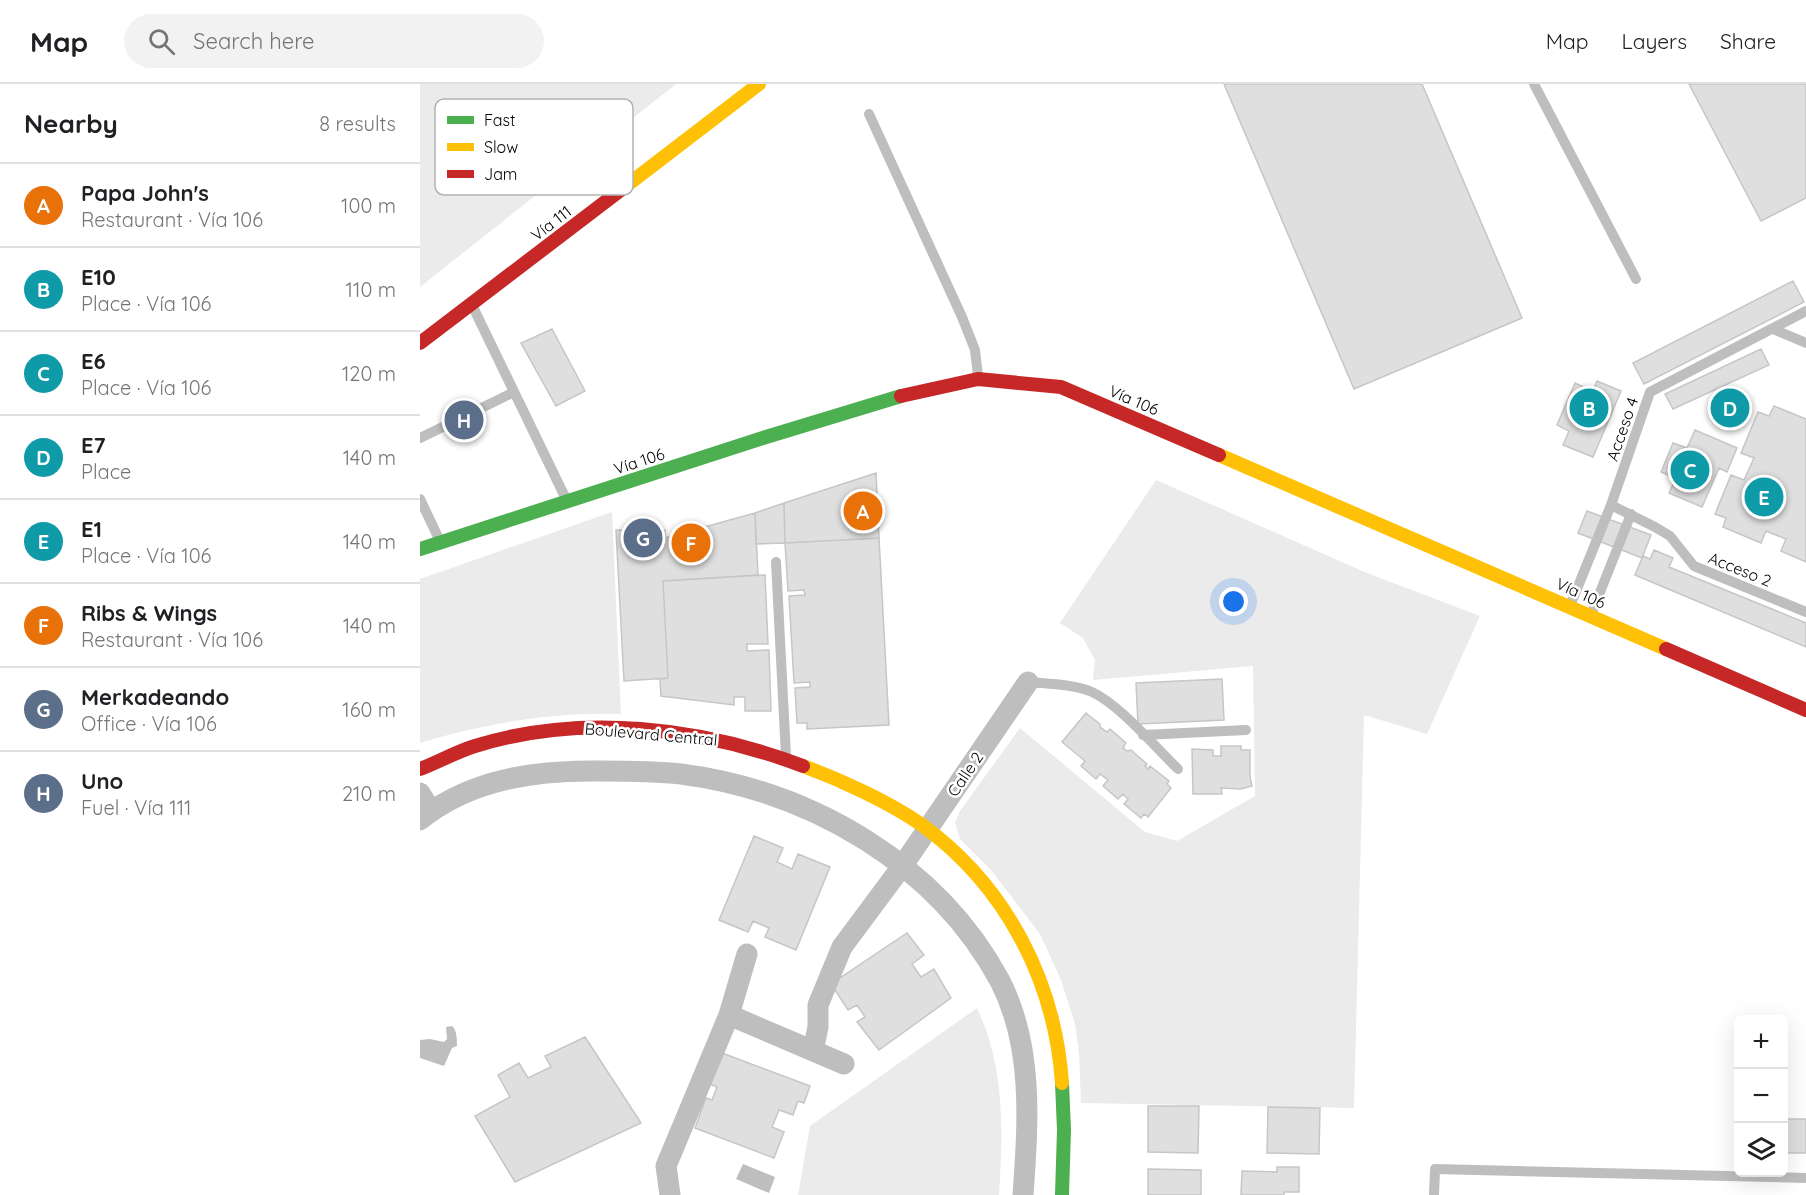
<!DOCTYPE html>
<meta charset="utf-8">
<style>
:root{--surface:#fff;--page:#f2f2f2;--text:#202124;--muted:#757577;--line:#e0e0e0;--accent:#ea580c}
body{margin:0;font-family:Quicksand,sans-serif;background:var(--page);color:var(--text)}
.controls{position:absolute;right:18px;bottom:18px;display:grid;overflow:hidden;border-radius:9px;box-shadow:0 6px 24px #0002}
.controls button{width:54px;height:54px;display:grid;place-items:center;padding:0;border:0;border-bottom:2px solid var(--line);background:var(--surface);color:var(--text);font:30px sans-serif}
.you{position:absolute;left:814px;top:518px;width:21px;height:21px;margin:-15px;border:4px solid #fff;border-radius:50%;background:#1a73e8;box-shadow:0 0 0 9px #1a73e833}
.badge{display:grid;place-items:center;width:39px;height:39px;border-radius:50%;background:var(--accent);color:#fff;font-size:20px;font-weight:700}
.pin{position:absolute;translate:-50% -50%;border:3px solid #fff;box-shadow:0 2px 6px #0006}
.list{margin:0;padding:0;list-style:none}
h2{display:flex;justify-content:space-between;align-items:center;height:78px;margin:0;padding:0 24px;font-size:26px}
h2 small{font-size:20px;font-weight:400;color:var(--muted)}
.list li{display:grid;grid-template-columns:39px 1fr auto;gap:18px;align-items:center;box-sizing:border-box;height:84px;padding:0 24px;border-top:2px solid var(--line)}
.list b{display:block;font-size:22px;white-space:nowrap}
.list p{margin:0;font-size:20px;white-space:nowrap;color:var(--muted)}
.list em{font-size:20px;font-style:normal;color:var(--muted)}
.icon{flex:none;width:33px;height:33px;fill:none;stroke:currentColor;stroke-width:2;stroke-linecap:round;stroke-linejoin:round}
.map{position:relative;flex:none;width:1386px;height:1111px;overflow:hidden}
header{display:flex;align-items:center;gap:36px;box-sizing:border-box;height:84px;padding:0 30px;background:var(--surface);border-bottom:2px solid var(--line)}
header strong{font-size:28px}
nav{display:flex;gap:33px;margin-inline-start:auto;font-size:21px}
.search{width:420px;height:54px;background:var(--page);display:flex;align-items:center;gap:15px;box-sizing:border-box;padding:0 21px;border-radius:33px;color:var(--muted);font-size:22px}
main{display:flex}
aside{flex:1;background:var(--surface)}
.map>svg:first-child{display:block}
.green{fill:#ebebeb}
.water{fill:#bebebe}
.building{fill:#dfdfdf;stroke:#c6c6c6;stroke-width:1.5}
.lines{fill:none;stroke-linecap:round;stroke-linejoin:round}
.lane{stroke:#bebebe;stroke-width:10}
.street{stroke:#bebebe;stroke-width:21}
.fast{stroke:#4caf50;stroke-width:14}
.slow{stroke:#ffc107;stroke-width:14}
.jam{stroke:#c62828;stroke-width:14}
.labels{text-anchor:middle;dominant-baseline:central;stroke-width:5;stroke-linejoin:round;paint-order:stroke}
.street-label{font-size:16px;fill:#000;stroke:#fff}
.key{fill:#fff;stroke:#b2b2b2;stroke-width:1.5}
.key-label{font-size:16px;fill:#000}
</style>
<header>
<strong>Map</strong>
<div class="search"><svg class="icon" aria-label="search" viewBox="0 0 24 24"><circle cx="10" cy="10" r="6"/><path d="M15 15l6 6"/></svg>Search here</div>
<nav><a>Map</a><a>Layers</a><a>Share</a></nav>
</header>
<main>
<aside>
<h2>Nearby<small>8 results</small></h2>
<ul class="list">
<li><span class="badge" style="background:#e8710a">A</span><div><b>Papa John's</b><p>Restaurant · Vía 106</p></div><em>100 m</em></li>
<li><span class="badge" style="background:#0f9aa8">B</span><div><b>E10</b><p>Place · Vía 106</p></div><em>110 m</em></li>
<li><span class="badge" style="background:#0f9aa8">C</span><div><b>E6</b><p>Place · Vía 106</p></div><em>120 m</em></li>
<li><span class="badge" style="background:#0f9aa8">D</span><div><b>E7</b><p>Place</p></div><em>140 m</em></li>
<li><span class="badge" style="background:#0f9aa8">E</span><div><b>E1</b><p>Place · Vía 106</p></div><em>140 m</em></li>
<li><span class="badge" style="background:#e8710a">F</span><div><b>Ribs &amp; Wings</b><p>Restaurant · Vía 106</p></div><em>140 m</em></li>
<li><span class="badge" style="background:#5c6f8a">G</span><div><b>Merkadeando</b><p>Office · Vía 106</p></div><em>160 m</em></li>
<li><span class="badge" style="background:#5c6f8a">H</span><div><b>Uno</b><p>Fuel · Vía 111</p></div><em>210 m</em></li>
</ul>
</aside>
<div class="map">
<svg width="1386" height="1111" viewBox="0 0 1386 1111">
<rect width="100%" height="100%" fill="#fff"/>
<path class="green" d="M 0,0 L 256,0 L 0,203 Z
M 736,396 L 947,489 L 1060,532 L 1007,650 L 944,631 L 934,1024 L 661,1019 L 659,969 L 655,940 L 641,896 L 620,850 L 571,786 L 540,755 L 535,739 L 540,727 L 600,644 L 725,748 L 757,757 L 835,712 L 833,582 L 673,596 L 675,576 L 663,554 L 640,539 Z
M 192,428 L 201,630 C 132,628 66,639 0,659 L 0,495 Z
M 557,924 C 585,983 583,1047 579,1111 L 378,1111 L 390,1042 Z"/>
<path class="water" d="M 32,942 C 37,946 37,956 37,962 L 32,964 L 24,982 L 0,974 L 0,956 L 10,955 L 24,958 L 27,955 L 26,943 Z
M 323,1080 L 355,1093 L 349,1109 L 316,1095 Z"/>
<path class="building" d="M 804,0 L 1002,0 L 1102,234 L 934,305 Z
M 1269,0 L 1386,0 L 1386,114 L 1341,137 Z
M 1373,197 L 1384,218 L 1224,300 L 1213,279 Z
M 132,245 L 165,307 L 136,322 L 101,259 Z
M 1341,265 L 1349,281 L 1253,325 L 1245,310 Z
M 1177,297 L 1201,307 L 1173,373 L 1143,361 L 1149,347 L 1137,341 L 1155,299 L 1173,307 Z
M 1303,305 L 1330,317 L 1318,344 L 1291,332 Z
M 1354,322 L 1386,335 L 1386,478 L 1361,467 L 1366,455 L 1346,447 L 1341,459 L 1303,443 L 1306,434 L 1295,430 L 1311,391 L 1324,396 L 1334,374 L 1321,369 L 1338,328 L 1349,332 Z
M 1275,346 L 1317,364 L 1307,388 L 1299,384 L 1282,423 L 1249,409 L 1256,394 L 1241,388 L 1253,359 L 1267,364 Z
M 456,389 L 459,454 L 365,459 L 364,419 Z
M 364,419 L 365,459 L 336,460 L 335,429 Z
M 1167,427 L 1231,451 L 1222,474 L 1158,449 Z
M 335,429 L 338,491 L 243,497 L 248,594 L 204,597 L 196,446 L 245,446 L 245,454 Z
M 459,454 L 469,641 L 387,645 L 387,639 L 377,639 L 375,604 L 390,603 L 390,598 L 374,599 L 369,512 L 385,511 L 384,506 L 368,507 L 365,459 Z
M 1234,466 L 1253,474 L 1249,483 L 1386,539 L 1386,563 L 1215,491 L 1223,472 L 1230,475 Z
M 345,491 L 348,560 L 327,560 L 327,567 L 349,566 L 351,627 L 325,627 L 325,613 L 314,613 L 314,621 L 241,612 L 240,595 L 248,594 L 243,497 Z
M 802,595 L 804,636 L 718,640 L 716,599 Z
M 666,629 L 680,640 L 680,643 L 687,648 L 690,645 L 706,659 L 703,664 L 707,667 L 711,666 L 727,680 L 725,682 L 728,685 L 730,682 L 749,697 L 747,700 L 751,704 L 728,733 L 724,730 L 721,734 L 704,720 L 708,715 L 703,710 L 698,715 L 683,702 L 688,696 L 680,690 L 676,695 L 661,682 L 665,677 L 642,658 Z
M 801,662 L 821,662 L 821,666 L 830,666 L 830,693 L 832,702 L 821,705 L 801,704 L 802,710 L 773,710 L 772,665 L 793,666 L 793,672 L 801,672 Z
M 334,752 L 363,764 L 357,778 L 372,785 L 378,770 L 410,783 L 376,866 L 345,853 L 349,844 L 333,837 L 328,848 L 299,836 Z
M 487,849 L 504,871 L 492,880 L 501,893 L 514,885 L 531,914 L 459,966 L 437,938 L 445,933 L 437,921 L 428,926 L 411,900 Z
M 165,953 L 221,1039 L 95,1098 L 55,1032 L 90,1013 L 78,991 L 99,979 L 108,994 L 131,983 L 125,972 Z
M 302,969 L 390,1002 L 384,1019 L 378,1017 L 373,1031 L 359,1026 L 352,1043 L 364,1048 L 354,1074 L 275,1044 L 286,1014 L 292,1016 L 297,1003 L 290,1000 Z
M 728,1022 L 779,1022 L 778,1069 L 728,1068 Z
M 848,1023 L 900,1024 L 899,1070 L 847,1069 Z
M 1364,1035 L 1386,1035 L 1386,1069 L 1364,1069 Z
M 857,1083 L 879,1083 L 879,1108 L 864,1108 L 864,1111 L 821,1111 L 822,1087 L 857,1088 Z
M 728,1085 L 781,1086 L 781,1111 L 728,1111 Z"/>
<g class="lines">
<path class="lane" d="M 1114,0 L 1216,195
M 449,30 L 542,233 L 555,266 L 558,292
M 52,221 L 146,415
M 1353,245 L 1386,259
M 0,354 L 94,308
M 0,415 L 19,455
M 1191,421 L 1235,443 L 1250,452 L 1274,482 L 1386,528
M 356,478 L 366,672
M 1150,522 L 1191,421 L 1230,308 L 1386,227
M 1171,531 L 1211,430
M 608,598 C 629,600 653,600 672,608 C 699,620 736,664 758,685
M 723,651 L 826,646
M 1014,1111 L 1015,1085 L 1386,1094"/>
<path class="street" d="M 0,709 L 11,727
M 0,736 C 50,695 117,686 180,687 C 207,687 234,687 261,690 C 391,707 517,780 580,897 C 614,963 608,1040 603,1111
M 309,931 L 424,980
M 393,967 L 398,943 L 398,921 L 422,863 L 483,781 L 608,598
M 250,1111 L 246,1082 L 309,931 L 327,870"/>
<path class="fast" d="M 0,465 L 346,353 L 481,312
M 642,1111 L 644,1046 L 642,999"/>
<path class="slow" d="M 206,102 L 339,0
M 799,371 L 1246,565
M 383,682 C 421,696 469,718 502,741 C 586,802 635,897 642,999"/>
<path class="jam" d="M 0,259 L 206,102
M 481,312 L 558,295 L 641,303 L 799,371
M 1246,565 L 1386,626
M 0,685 C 18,678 36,668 55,662 C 161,629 281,643 383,682"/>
</g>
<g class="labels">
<g class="street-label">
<text transform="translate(131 139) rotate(-38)">Vía 111</text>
<text transform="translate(714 316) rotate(23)">Vía 106</text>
<text transform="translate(1202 345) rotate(-71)">Acceso 4</text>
<text transform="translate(219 377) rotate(-18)">Vía 106</text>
<text transform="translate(1320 485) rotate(22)">Acceso 2</text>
<text transform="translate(1161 509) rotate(24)">Vía 106</text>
<text transform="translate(231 650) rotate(5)">Boulevard Central</text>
<text transform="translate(545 690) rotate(-56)">Calle 2</text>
</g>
</g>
<rect x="15" y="15" width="198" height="96" rx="9" class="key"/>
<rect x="27" y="32" width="27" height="8" fill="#4caf50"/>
<rect x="27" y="59" width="27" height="8" fill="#ffc107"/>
<rect x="27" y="86" width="27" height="8" fill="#c62828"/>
<g class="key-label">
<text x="64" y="42">Fast</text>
<text x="64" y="69">Slow</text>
<text x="64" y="96">Jam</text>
</g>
</svg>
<div class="controls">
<button>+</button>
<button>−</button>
<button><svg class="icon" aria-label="layers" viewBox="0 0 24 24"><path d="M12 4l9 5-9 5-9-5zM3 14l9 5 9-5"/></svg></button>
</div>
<div class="you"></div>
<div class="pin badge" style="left:443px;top:427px;background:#e8710a">A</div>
<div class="pin badge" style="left:1169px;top:324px;background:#0f9aa8">B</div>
<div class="pin badge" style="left:1270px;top:386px;background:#0f9aa8">C</div>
<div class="pin badge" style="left:1310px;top:324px;background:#0f9aa8">D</div>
<div class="pin badge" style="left:1344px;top:413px;background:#0f9aa8">E</div>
<div class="pin badge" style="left:271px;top:459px;background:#e8710a">F</div>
<div class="pin badge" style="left:223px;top:454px;background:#5c6f8a">G</div>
<div class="pin badge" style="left:44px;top:336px;background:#5c6f8a">H</div>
</div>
</main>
